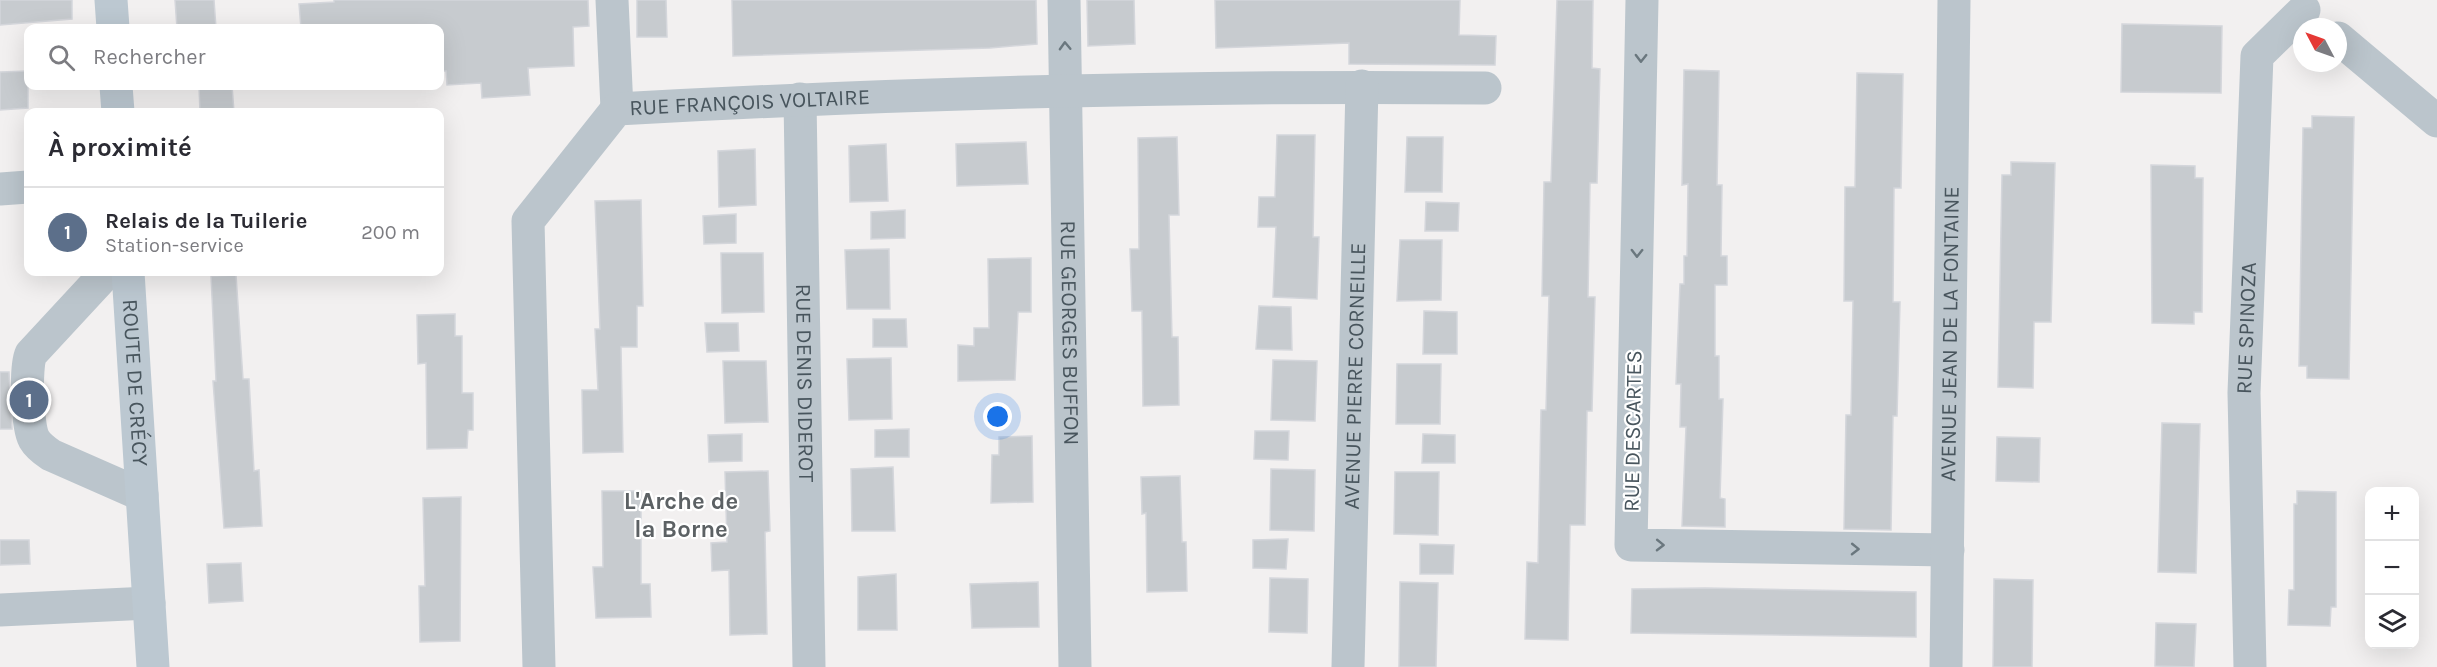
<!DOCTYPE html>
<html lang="fr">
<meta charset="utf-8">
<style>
:root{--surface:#fff;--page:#f7f7f7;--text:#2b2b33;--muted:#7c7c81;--line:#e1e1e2;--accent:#111827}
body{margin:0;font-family:Karla,sans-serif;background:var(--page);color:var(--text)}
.controls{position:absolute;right:18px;bottom:18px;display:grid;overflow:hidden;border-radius:12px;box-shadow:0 6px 24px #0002}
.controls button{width:54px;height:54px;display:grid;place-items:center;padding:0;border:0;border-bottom:2px solid var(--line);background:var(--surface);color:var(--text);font:30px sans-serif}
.compass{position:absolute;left:2293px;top:18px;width:54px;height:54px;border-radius:50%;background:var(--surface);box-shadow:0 6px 24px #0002;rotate:311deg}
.you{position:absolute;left:998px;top:417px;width:21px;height:21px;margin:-15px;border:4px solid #fff;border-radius:50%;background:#1a73e8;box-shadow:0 0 0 9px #1a73e833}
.badge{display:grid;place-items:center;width:39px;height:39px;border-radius:50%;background:var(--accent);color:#fff;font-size:20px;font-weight:700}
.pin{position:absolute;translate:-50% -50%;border:3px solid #fff;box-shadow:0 2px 6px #0006}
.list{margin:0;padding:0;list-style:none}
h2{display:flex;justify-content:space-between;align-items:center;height:78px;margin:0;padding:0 24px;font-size:26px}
h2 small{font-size:20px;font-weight:400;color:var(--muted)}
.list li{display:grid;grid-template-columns:39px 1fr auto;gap:18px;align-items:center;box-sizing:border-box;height:90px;padding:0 24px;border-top:2px solid var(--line)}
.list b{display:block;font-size:22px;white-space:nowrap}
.list p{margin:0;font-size:20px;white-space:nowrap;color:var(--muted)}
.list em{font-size:20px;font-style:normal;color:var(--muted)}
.icon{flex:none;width:33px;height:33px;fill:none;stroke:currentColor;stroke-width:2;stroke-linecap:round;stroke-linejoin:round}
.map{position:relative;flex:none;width:2437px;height:667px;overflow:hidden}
.search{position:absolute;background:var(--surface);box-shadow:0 6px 24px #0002;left:24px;top:24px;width:420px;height:66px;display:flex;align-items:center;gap:15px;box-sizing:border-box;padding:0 21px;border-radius:12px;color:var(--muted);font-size:22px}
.panel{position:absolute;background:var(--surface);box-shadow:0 6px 24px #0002;left:24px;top:108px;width:420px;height:168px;border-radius:12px}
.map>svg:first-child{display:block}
.building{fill:#c7cbcf;stroke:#d4d6db;stroke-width:1.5}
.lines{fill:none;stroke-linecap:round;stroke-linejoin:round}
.street{stroke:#bbc5cc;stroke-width:33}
.secondary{stroke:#bcc8d1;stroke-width:33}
.oneway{stroke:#6a777e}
.labels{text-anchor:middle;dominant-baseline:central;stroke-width:4.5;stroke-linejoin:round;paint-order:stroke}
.street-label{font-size:22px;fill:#48555d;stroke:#fff}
.neighbourhood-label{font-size:24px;font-weight:bold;fill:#5c6164;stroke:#fff}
</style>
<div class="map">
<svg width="2437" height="667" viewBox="0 0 2437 667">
<rect width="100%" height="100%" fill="#f2f0f0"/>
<path class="building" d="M 0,0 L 72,0 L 72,19 L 0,25 Z
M 175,0 L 214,0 L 216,28 L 177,28 Z
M 334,0 L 588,0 L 589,26 L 573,27 L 574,66 L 528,68 L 530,95 L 482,98 L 481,83 L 447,85 L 446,71 L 440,71 L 440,28 L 301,28 L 299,4 L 334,2 Z
M 637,0 L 666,0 L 667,37 L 637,37 Z
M 732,0 L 1036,0 L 1037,44 L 990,48 L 733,56 Z
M 1087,0 L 1134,0 L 1135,44 L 1088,46 Z
M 1215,0 L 1460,0 L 1459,35 L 1496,36 L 1495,65 L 1349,64 L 1349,43 L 1216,48 Z
M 1557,0 L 1593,0 L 1592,68 L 1600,69 L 1597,183 L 1590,183 L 1588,297 L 1595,297 L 1592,411 L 1587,411 L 1585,525 L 1570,525 L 1568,640 L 1525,639 L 1527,562 L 1538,563 L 1541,410 L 1546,410 L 1549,296 L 1542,296 L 1544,182 L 1551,182 Z
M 2122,24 L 2222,26 L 2221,93 L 2121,92 Z
M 1684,70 L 1719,71 L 1717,185 L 1722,185 L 1721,256 L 1727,256 L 1727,285 L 1715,285 L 1715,356 L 1719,356 L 1719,399 L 1723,399 L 1720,498 L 1725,499 L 1725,527 L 1682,526 L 1686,427 L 1680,427 L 1681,384 L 1676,384 L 1680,284 L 1684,284 L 1684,256 L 1687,256 L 1688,184 L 1682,185 Z
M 28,71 L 28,108 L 0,110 L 0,72 Z
M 1857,73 L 1903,74 L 1901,188 L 1894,188 L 1893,302 L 1900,302 L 1897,416 L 1893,416 L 1891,530 L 1844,529 L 1846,415 L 1851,415 L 1853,301 L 1844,301 L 1845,187 L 1855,187 Z
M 199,86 L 232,86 L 234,112 L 200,112 Z
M 2312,116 L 2354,117 L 2349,379 L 2307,378 L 2307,366 L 2299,366 L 2303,128 L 2312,128 Z
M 1277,135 L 1315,135 L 1313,237 L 1319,237 L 1317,299 L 1273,297 L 1276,227 L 1258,227 L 1259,197 L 1275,197 Z
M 1177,137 L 1179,215 L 1169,215 L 1172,337 L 1178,337 L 1179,405 L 1143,406 L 1142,311 L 1132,311 L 1130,249 L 1139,249 L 1138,138 Z
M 1407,137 L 1443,137 L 1442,192 L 1405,192 Z
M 1026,142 L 1028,184 L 957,186 L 956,144 Z
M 886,144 L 888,201 L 850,202 L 849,146 Z
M 755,149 L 756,205 L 719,207 L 718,151 Z
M 2011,162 L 2055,163 L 2051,322 L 2034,322 L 2033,388 L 1998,387 L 2002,175 L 2011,175 Z
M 2151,165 L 2195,166 L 2195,178 L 2203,178 L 2202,312 L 2194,312 L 2194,324 L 2152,323 Z
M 641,200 L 643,306 L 637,306 L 637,347 L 621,347 L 623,452 L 583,453 L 582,390 L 598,390 L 595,329 L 600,329 L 595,201 Z
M 1426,202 L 1459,203 L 1458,231 L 1425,231 Z
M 905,210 L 905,238 L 871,239 L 871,212 Z
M 736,214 L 736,243 L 704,244 L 703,216 Z
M 1400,240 L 1442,240 L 1441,300 L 1397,301 Z
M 889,249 L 890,309 L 847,309 L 845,250 Z
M 721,253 L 763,253 L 764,312 L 722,313 Z
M 1031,258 L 1031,312 L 1018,312 L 1015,380 L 958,381 L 958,345 L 974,346 L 974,328 L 989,328 L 988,259 Z
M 236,275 L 243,379 L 249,379 L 254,471 L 259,470 L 262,526 L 224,528 L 213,381 L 216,381 L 211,276 Z
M 1259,306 L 1291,307 L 1292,350 L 1256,349 Z
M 1424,311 L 1457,312 L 1457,354 L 1423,354 Z
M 455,314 L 455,336 L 462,336 L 462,393 L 473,393 L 473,430 L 468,430 L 467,448 L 427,449 L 426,363 L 418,364 L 417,315 Z
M 873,319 L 906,319 L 907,347 L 873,347 Z
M 705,323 L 738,323 L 739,351 L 707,352 Z
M 891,358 L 892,419 L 849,420 L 847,359 Z
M 1273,360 L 1317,361 L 1315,421 L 1271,420 Z
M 723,361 L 766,361 L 768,422 L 725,423 Z
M 1397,364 L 1441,364 L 1440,424 L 1396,424 Z
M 0,372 L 9,372 L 12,429 L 0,429 Z
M 2162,423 L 2200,424 L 2196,573 L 2158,572 Z
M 909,429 L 909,457 L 875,457 L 875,430 Z
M 1255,431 L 1289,431 L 1288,460 L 1254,459 Z
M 742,434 L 742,461 L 709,462 L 708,435 Z
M 1423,434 L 1455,435 L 1455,463 L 1422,463 Z
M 1032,436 L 1033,502 L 991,503 L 992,455 L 999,455 L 999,437 Z
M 1997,437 L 2040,438 L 2039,482 L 1996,481 Z
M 893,467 L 895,531 L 852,531 L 851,469 Z
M 1271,469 L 1315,470 L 1314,531 L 1270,530 Z
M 768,471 L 770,531 L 765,532 L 767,634 L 730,635 L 729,570 L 712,571 L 711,543 L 727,542 L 725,472 Z
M 1395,472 L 1439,472 L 1438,535 L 1394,534 Z
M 1180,476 L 1182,542 L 1186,542 L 1187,591 L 1147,592 L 1146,513 L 1142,514 L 1141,477 Z
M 602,491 L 641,491 L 641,584 L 650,584 L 651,617 L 596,618 L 593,567 L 603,567 Z
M 2297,491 L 2336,492 L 2336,607 L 2331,607 L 2330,626 L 2288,625 L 2289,590 L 2294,590 L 2294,504 L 2297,504 Z
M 461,497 L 460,641 L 420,642 L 419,586 L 425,586 L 423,498 Z
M 1288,539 L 1286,569 L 1253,568 L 1253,540 Z
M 0,540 L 29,540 L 30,564 L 0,565 Z
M 1420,544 L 1454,545 L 1453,574 L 1420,574 Z
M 241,563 L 243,601 L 209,603 L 207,564 Z
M 896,574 L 897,630 L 858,630 L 858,577 Z
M 1270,578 L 1308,579 L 1307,633 L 1269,632 Z
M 1994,579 L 2033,580 L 2032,667 L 1993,667 Z
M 1038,582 L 1039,627 L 972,628 L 970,584 Z
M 1400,582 L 1438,583 L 1436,667 L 1399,667 Z
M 1705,588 L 1916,592 L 1916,637 L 1631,633 L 1632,589 Z
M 2156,623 L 2196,624 L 2194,667 L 2155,666 Z"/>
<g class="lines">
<g class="street">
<path d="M 612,0 L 617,109"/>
<path id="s1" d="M 1064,0 L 1075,667"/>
<path d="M 1642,0 L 1631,545 L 1948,550"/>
<path d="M 2338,38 L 2437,121"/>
<path id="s2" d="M 800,99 L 809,667"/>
<path d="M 0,189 L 28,187"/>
<path d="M 107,272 L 31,354 C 25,367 27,426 34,439 C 38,446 45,451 51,455 L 142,495"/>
<path d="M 0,610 L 149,603"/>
<path id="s3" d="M 539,667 L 528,221 L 617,109 C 906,93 1196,85 1485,88"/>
<path id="s4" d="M 1348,667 L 1362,86"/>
<path id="s5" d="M 1946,667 L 1954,0"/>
<path id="s6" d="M 2250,667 L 2244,393 L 2257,56 L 2304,10"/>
</g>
<g class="secondary">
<path d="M 111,0 L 113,28"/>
<path d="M 116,86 L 118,112"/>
<path id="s7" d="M 128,272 L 153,667"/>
</g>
</g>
<defs><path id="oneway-chevron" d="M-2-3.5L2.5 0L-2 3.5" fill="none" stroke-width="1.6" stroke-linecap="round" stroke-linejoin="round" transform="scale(1.5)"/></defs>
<g class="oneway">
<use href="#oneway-chevron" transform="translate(1065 46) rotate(-92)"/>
<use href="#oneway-chevron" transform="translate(1641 58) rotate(91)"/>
<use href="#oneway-chevron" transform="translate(1637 253) rotate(91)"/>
<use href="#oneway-chevron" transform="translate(1660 545) rotate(1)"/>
<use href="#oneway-chevron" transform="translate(1855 549) rotate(1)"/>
</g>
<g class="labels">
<g class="street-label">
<text stroke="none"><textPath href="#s3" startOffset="722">RUE FRANÇOIS VOLTAIRE</textPath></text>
<text stroke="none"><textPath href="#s6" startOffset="339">RUE SPINOZA</textPath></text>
<text stroke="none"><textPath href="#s1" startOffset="333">RUE GEORGES BUFFON</textPath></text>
<text stroke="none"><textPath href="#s5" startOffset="333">AVENUE JEAN DE LA FONTAINE</textPath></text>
<text stroke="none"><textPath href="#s4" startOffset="291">AVENUE PIERRE CORNEILLE</textPath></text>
<text stroke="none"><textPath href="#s7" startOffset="111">ROUTE DE CRÉCY</textPath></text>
<text stroke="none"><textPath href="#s2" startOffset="284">RUE DENIS DIDEROT</textPath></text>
<text transform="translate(1633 431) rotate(-89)">RUE DESCARTES</text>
</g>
<g class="neighbourhood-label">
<text x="681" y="501">L'Arche de<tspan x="681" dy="28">la Borne</tspan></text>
</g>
</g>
</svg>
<div class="controls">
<button>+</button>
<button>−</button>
<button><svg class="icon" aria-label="layers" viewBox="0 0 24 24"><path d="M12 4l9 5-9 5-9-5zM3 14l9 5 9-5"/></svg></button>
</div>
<svg class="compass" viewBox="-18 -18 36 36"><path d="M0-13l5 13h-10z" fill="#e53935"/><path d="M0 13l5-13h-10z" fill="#7c7c81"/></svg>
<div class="you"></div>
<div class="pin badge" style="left:29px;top:400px;background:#5c6f8a">1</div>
<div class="search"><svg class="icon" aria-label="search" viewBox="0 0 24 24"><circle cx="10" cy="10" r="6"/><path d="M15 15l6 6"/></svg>Rechercher</div>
<section class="panel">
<h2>À proximité<small></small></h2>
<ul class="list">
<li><span class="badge" style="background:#5c6f8a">1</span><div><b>Relais de la Tuilerie</b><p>Station-service</p></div><em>200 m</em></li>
</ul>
</section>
</div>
